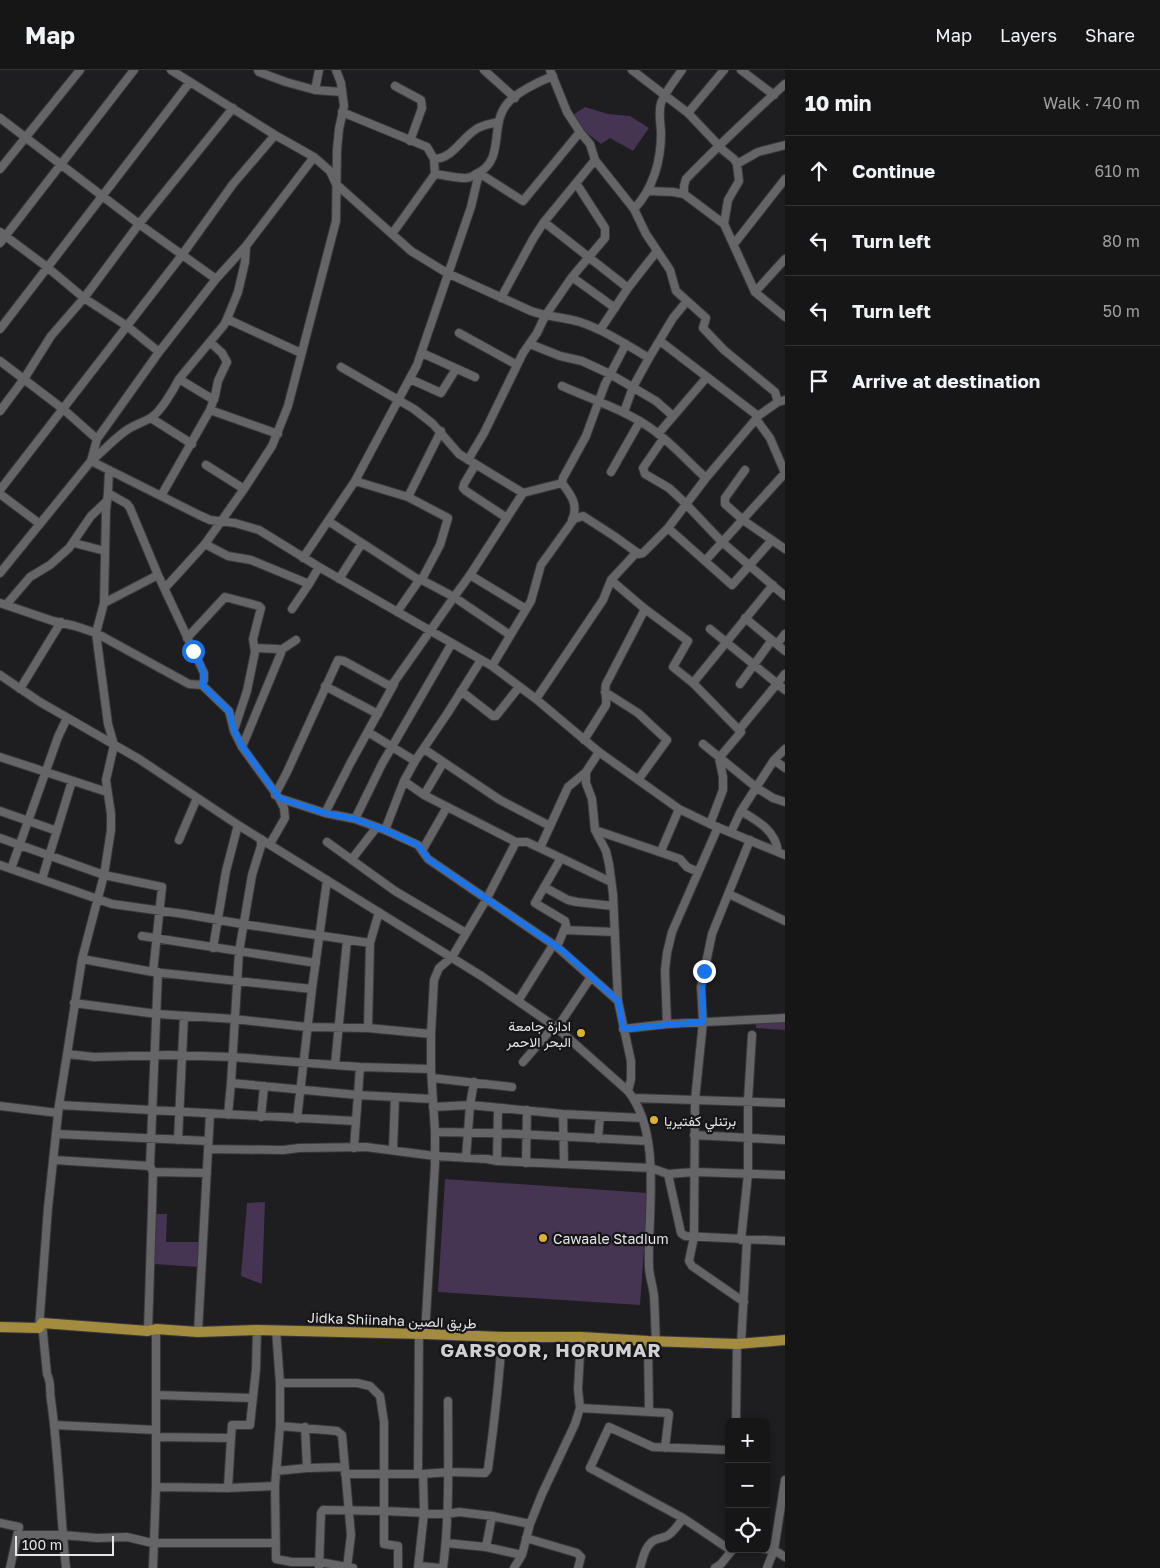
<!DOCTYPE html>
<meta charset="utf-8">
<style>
:root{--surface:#161617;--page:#232324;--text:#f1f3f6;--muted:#9e9fa1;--line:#353536}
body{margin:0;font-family:"Golos Text",Vazirmatn,sans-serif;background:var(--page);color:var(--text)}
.controls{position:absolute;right:15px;bottom:15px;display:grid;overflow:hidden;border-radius:8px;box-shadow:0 2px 8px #0003}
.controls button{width:45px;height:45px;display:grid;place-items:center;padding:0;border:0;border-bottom:1px solid var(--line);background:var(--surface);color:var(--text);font:25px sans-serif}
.scale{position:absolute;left:15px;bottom:12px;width:99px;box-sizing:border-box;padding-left:5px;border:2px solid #e5e4e6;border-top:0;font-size:14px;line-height:18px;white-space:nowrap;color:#e5e4e6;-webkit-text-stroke:4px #151416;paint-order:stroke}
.stop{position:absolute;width:15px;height:15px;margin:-11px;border:4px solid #1a73e8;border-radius:50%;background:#fff}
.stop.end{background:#1a73e8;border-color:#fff;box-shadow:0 1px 5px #0008}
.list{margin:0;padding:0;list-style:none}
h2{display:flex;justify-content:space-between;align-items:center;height:65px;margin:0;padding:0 20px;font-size:21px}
h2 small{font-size:16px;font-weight:400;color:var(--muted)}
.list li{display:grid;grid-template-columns:32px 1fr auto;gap:15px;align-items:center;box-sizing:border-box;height:70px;padding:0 20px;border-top:1px solid var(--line)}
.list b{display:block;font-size:19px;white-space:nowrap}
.list em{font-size:16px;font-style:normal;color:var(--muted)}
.icon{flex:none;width:28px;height:28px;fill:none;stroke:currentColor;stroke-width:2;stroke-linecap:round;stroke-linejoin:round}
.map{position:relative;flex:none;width:785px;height:1498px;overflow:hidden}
header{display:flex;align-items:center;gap:30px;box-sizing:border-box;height:70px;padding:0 25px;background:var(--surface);border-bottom:1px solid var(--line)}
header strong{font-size:24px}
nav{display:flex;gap:28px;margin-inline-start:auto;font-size:18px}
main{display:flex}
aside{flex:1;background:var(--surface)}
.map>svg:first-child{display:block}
.green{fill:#453452}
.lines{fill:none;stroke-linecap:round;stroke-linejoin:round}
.minor-casing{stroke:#39383a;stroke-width:10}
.major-casing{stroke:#39383a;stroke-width:12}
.minor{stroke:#656466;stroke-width:8}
.major{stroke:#a38b40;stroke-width:10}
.route{stroke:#1a73e8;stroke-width:6}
.poi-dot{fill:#dbb233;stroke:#151416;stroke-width:2}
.labels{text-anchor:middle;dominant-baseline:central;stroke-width:4.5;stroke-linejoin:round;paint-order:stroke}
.poi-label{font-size:14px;fill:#e5e4e6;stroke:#151416;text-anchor:start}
.street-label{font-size:14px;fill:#e5e4e6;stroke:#151416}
.district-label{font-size:19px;font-weight:bold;letter-spacing:1px;fill:#d0cfd2;stroke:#151416}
</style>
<header>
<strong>Map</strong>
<nav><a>Map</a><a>Layers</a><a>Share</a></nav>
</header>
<main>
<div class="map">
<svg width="785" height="1498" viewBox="0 0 785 1498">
<rect width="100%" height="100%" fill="#1e1d1f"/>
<path class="green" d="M 585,37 L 608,44 L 630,46 L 649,58 L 633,81 L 610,68 L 601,74 L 578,56 L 573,45 Z
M 785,949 L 785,960 L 756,958 L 756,950 Z
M 445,1109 L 648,1123 L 640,1235 L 438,1222 Z
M 265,1132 L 262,1214 L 241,1206 L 247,1133 Z
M 154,1144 L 167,1144 L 166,1172 L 200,1172 L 198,1197 L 154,1194 Z"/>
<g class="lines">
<g class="minor-casing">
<path id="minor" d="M 171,0 L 275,65 L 314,87 L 330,101 L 336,114 L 411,181 L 447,203 L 531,241 C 547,247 564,247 580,252 C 604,260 627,275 649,288
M 258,0 L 259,2 L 286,12 L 315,20 L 319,0
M 484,0 L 515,28
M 550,0 L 567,42 L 580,62 L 590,74 L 595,90 L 634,139 L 646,164 L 670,200 L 676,221 L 706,248 L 703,258 L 724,280 L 775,322 L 778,332
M 632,0 L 688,43 L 724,81 L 734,89 L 737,94 L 739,111 L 728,130 L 724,154 L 755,222 L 785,247
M 741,0 L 774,25
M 395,16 L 421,30 L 422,38 L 410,71
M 315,20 L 342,22
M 342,42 L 427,77 L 434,89 L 435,104 L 392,164
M 688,43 L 724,0
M 0,48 L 139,154 L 216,209
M 434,89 C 452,89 461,69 475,60 C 481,55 491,54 498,52
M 737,94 L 758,82 L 785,75
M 0,99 L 80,0
M 435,104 C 444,105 456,108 465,108 C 469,108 473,106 476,104 C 506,91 489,55 507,34 C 515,23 540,11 553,6
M 648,121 L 673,122 L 684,124 L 724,154
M 684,124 L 684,116 L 686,109 C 718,76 751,45 785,14
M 634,139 C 653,119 661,91 661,64 C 661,54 658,43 661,33 C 665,22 675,10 682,0
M 544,152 L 628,218
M 0,162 L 47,197 L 84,228 L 127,256 L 159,282
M 0,173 L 134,0
M 734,174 L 785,109
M 572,207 L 615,238
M 755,222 L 785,189
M 501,228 L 533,169 L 544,152 L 595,90
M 227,249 L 301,283
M 0,259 L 190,12
M 600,260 L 628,218 L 657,181
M 459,263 L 517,295
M 660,271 L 758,346
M 530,274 L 560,286 L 582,291 L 610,304 L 656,331 L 673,346
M 422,283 L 475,307
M 0,291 L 63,339 L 97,369
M 341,297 L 414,339 L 433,354 L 459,384 L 523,423 L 470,505 L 454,527 L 420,509 L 397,542
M 179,309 L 214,330
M 410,309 L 441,323 L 456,299
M 562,316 C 591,329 622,339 649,357 C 670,371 687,391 706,408
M 210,340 L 278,364
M 0,341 L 24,309 L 51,266 L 84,228 L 139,154 L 233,38
M 624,342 L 633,317 L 649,288 L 673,248 L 687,231
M 758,346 L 756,349 L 770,368 L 785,403
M 758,346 L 778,332 L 785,330
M 151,348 L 192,374
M 658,364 L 707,307
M 663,369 L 643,398 L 645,404 L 669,418 L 684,432 L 722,472 L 785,526
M 468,390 L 484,363 L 523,283 L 537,263 L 545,246 L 572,207 L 605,168 L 605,158 L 576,113
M 91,391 C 102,382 112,371 124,362 C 132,355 143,353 152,347 C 161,341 174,319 179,309 L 224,255 L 227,249 L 238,222 L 245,192 L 246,176 L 314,87
M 91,391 L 97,369 L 159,282 L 216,209 L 246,176
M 206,395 L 244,419
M 475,395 L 464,414 L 463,418 L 466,421 L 507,448
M 109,400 L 108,423 L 127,434 L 130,438 L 158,505 L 204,603 L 204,610 L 202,615 L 229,641 L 234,661 L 242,677 L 279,728 L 284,738 L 285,748 L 270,774
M 745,400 L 725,428 L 725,434 L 743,450 L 785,479
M 611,402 L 640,351
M 355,411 L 408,427 L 448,448 L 440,475 L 422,509
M 0,420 L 182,185 L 233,114 L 275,65
M 523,423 L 562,413
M 0,424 L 40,454
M 161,426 L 210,340 L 215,326 L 218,311 L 227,292 L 222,283 L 210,272
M 408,427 L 441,361
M 572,450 C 579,435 571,425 562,413 L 563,408 L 586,366 L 605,314 L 626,274
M 328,451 L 419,510
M 668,458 L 706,408 L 756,349
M 74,473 L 105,481
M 205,474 L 228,486 L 251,490 L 309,514 L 319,497
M 303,488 L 355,411 L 417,295 L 471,137 L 479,103 L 523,131 L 580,62
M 705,491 L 785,403
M 0,503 L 91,391 L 199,445 L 210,450 L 235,453 L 259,460 L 319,497 L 492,596 L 536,629 L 599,682 L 679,739 L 710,754 L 785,785
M 470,505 L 526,539
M 339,509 L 362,473
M 611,510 L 645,539 L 688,571 L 673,597 L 693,613 L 739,660
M 165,518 L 205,474 L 244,419 L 272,376 L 288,336 L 336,151 L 337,80 L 339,59 L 344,36 L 341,13 L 336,0
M 0,533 L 53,551 L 75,556 L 96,563 L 189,614 L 202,615
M 104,533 L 158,505
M 6,535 L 30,507 L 50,495 L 69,478 L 91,446 L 107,431
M 292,539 L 309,514
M 745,548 L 785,581
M 710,559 L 785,620
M 187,568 L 225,527 L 259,536 L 261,538 L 253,569 L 255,582 L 247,621 L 234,660
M 777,574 L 785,564
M 281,580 L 296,570
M 492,596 L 531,531 L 541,495 L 574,449 L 583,446 L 614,466 L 639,484 L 643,483 L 668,458 L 732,515 L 772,470
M 0,605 L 40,632 L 139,689 L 238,755 L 483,907 L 557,958 L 628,1021 C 663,1065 647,1144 649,1196 C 649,1206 653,1216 654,1226 C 655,1241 655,1256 656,1271
M 693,613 L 773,515
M 740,614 L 772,570
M 325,616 L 378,644
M 20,619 L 61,552
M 461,621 L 493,646 L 496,646 L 519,617
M 605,622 L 638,643 L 667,670 L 638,710
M 536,629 L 603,530 L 611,510 L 636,483
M 368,662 L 415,691
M 584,670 L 606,635 C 607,628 604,621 606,614 L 645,539
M 703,674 L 757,718 L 773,728 L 785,732
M 242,677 L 281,583 L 281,580 L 278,579 L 255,578
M 424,679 L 500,730 L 550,756
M 599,682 L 586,702 L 586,713 L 592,729 L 595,760 L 606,781 L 609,794 L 613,824 L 618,931 L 631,991 L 631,1009 L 628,1021
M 0,687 L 107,722
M 774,690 L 785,698
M 404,711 L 424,725 L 516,772 L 486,830 L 452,887 L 439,898 L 434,910 L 431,964 L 431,999 L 435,1062 L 435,1094 L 425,1264
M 275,725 L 287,702 L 338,590 L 344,591 L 388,615 L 392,615 L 454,527 L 510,565
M 424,725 L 443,693
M 279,728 L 325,743 L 355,749 L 385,760 L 418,775 L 428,789 L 557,877 L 618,931
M 0,741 L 57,761
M 741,741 C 758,751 776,761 778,782
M 325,743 L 351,692 L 394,614
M 355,749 L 382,694 L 452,573
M 710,754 L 723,720 L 723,707 L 719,688 L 741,662 L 739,660 L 785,604
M 385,760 L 404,711 L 415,691 L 447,644 L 481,590
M 595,760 L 680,789 L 687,797 L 698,802
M 731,762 L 741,741 L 774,690 L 785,679
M 0,768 L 104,805 L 162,817 L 153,902
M 179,770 L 197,728
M 327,772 L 395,821 L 466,863
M 516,772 L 527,772 L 561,788 L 535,833 L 565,851 L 566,855 L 557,877
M 540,778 L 568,717 L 586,702
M 423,779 L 447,737
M 661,781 L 679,739
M 561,788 L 611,812
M 352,789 L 376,758
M 0,795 L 112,834 L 184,844 L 242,854 L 370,873
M 11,799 L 58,667 L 67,648
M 42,809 L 72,711
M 544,817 L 568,830 L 577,832 L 613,836
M 729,824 L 785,851
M 564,860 L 615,862
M 142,866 L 316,893
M 213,878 L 226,801 L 238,755
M 82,889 L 153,902 L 312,919
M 518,931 L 553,875
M 74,933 L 157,944 L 234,949 L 307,957 L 368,958 L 431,964
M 667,954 L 665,900 L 667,883 L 672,862 L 718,757
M 368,958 L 370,873 L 379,842
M 557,958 L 591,907
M 623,959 L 667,954 L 785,948
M 67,984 L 94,987 L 170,985 L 232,987 L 360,997 L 431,999
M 523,992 L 554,956
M 335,995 L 347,870
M 432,1008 L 512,1017
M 231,1013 L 239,882 L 252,805 L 261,776 L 261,769
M 634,1028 L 785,1033
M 59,1035 L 355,1051
M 0,1036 L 58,1043
M 433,1037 L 470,1035 L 563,1044 L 642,1048
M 563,1044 L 564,1094
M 228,1045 L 231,1013 L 358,1025 L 432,1029
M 261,1047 L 264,1016
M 297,1049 L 312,919 L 327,810
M 435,1062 L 497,1063 L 648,1071
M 57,1064 L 208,1071
M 694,1065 L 785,1070
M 598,1069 L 600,1046
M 178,1070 L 184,946
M 354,1078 L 360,997
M 208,1079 L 283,1080 L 299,1078 L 366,1077 L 435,1086 L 487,1089 L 497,1091 L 651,1098 L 668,1104 L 695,1102 L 785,1105
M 393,1080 L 395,1027
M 466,1088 L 470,1035 L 474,1012
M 54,1090 L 150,1096
M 497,1091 L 498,1038
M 526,1093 L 527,1040
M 153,1102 L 207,1103
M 668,1104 L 681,1163 L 685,1166 L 785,1171
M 741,1170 L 748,1104 L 748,1031 L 752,965
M 744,1232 L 692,1196 L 689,1191 L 694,1167 L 695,1030 L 703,952 L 701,917 L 712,864 L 750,770
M 42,1253 L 47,1304 C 52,1314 49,1320 51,1330 C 59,1386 60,1442 66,1498
M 39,1258 L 48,1138 L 59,1035 L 82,889 L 104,805 L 111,760 L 111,744 L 106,710 L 114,675 L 108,654 L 96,563 L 104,533 L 106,440 L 108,423
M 276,1260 L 280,1313 L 280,1356 L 275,1416 L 276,1489 L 292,1492 L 319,1492 L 353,1498
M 148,1261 L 152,1139 L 153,1102 L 150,1096 L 158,902
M 198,1262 L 210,1044
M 648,1271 L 649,1342
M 741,1274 L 747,1170
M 280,1313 L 357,1313 L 370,1316 L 380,1326 L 384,1352 L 384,1474 L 398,1476 L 398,1498
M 156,1325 L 252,1328
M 580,1338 L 668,1343 L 669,1344 L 665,1378
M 736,1352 L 737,1274
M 55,1355 L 156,1360
M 280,1356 L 337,1361 L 342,1365 L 351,1465 L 347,1498
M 305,1357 L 307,1398
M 157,1367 L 231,1368 L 232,1355 L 250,1355 L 256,1299 L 257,1260
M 276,1401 L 307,1398 L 344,1397
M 345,1404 L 423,1404 L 449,1402 L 485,1403 L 488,1399 C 494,1355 499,1312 502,1267
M 418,1404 L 419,1264
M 156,1417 L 228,1418 L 275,1416
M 228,1418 L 231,1368
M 683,1448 L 590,1398 L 609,1357 L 653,1377 L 729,1380
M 0,1453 L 19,1457 L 10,1498
M 18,1465 L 63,1465 L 97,1468 L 127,1467 L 152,1473 L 276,1473
M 526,1468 L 577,1483 L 581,1487 L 578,1498
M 446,1473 L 486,1477 L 522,1485
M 486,1477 L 492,1446
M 764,1479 L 774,1480 L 785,1487
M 419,1496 L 440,1498
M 153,1498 L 156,1417 L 156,1259
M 319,1498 L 321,1443 L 323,1440 L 385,1441 L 447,1444 L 459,1442 L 492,1446 L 530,1454
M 418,1498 L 424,1443 L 423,1404
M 443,1498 C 450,1443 448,1387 448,1331
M 514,1498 L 522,1485 L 530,1454 L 542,1424 L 575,1354 L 580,1338 L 578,1319 L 581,1267
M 640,1498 C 643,1488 645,1475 655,1470 C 659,1468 663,1468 667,1466 C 674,1462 679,1454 683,1448 L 729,1479
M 715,1498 L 721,1494 L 733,1479
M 767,1498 L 774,1480 L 785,1410"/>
</g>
<g class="major-casing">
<path id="major" d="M 0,1257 L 39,1258 L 42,1253 L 148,1261 L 156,1259 L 198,1262 L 257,1260 L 425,1264 L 502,1267 L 581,1267 L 648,1271 L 737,1274 L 785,1270"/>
</g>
<use href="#minor" class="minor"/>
<use href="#major" class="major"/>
</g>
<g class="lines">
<path class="route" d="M 193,581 C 199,592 207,603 202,615 L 229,641 L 234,661 L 242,676 L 279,728 L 325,743 L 355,749 L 385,760 L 418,775 L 428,789 L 563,881 L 618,931 L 623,959 L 703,952 L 702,917 L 704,901"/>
</g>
<g class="poi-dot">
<circle cx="581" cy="963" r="5"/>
<circle cx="654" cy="1050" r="5"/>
<circle cx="543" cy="1168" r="5"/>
</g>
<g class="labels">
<g class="poi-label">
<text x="571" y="955" text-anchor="end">ادارة جامعة<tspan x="571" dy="16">البحر الاحمر</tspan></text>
<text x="664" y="1050">برتنلي كفتيريا</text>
<text x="553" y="1168">Cawaale Stadium</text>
</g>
<g class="street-label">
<text transform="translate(392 1250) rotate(2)">Jidka Shiinaha طريق الصين</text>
</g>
<g class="district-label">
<text x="551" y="1279">GARSOOR, HORUMAR</text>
</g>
</g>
</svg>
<div class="controls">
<button>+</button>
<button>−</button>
<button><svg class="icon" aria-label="locate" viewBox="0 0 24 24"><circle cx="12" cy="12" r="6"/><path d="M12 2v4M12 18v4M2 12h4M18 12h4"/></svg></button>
</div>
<div class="scale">100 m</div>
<div class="stop" style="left:193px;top:581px"></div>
<div class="stop end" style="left:704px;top:901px"></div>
</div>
<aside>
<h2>10 min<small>Walk · 740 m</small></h2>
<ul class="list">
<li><svg class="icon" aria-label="ahead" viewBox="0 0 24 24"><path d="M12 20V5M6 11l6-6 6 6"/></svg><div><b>Continue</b></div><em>610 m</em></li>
<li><svg class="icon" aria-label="left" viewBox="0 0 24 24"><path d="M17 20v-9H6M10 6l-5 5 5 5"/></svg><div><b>Turn left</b></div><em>80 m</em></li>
<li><svg class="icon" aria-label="left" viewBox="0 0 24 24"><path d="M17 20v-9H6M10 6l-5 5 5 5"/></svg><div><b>Turn left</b></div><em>50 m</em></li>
<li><svg class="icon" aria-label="arrive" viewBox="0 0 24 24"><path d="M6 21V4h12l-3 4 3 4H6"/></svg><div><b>Arrive at destination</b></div></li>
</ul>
</aside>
</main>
